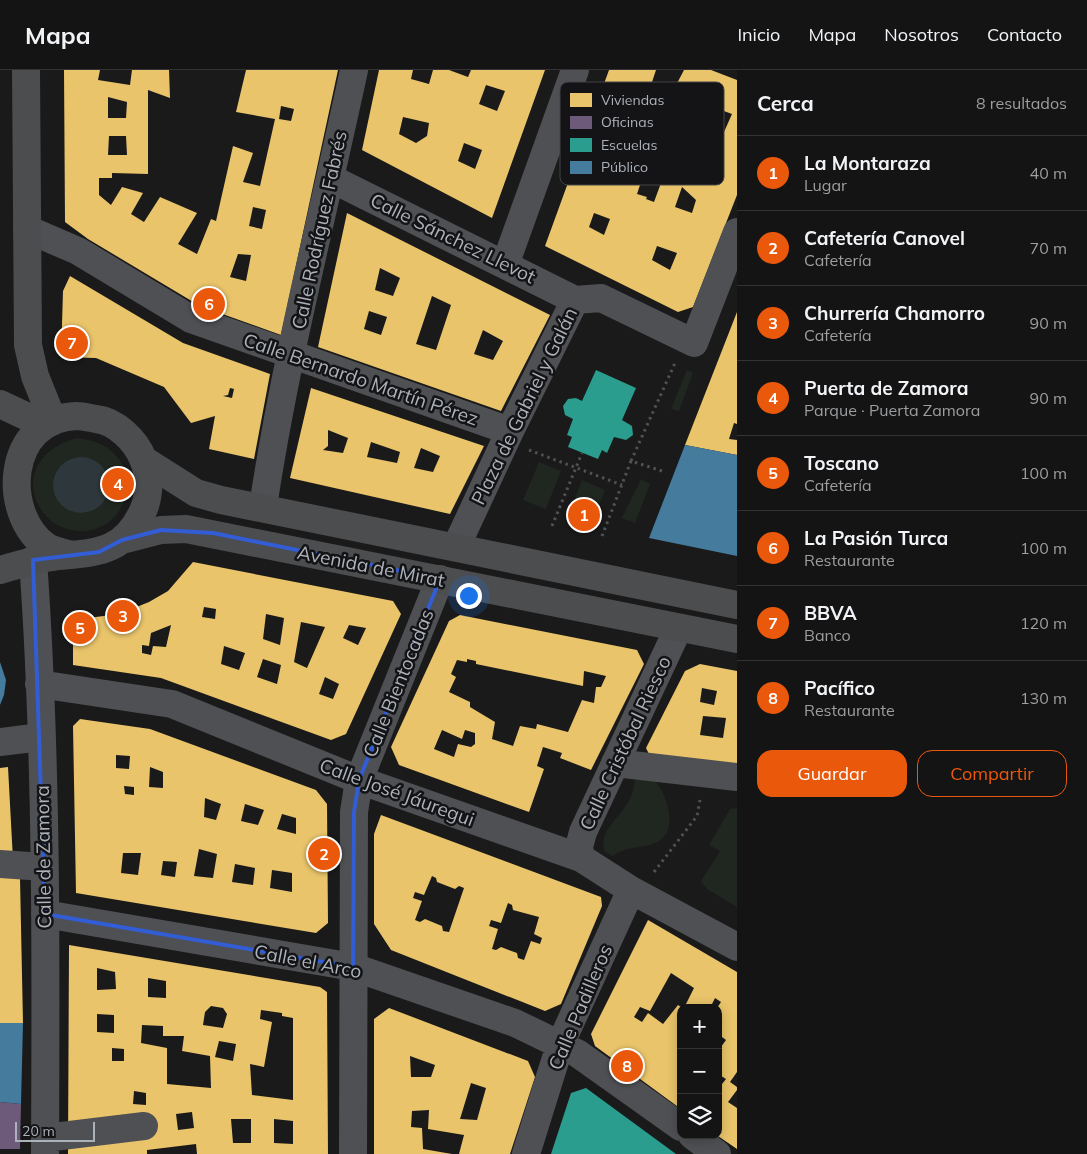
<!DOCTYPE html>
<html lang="es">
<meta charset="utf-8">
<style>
:root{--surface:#141414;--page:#212122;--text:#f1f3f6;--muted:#9d9ea0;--line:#333334;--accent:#ea580c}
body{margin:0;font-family:Mulish,sans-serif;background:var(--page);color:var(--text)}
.controls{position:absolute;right:15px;bottom:15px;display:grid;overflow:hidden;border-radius:10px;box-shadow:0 2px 12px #0003}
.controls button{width:45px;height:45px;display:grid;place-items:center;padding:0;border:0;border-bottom:1px solid var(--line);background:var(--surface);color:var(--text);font:25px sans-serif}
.scale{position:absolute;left:15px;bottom:12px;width:80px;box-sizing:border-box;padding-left:5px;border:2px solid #acb2ba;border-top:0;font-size:14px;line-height:18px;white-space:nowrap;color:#acb2ba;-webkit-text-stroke:4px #141416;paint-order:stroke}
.you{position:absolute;left:468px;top:525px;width:18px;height:18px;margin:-12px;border:4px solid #fff;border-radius:50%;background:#1a73e8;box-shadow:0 0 0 8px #1a73e833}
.badge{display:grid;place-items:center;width:32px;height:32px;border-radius:50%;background:var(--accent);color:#fff;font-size:16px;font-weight:700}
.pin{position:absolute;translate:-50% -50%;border:2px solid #fff;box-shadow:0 1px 5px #0006}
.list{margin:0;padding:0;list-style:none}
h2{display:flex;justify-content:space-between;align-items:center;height:65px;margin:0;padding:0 20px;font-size:21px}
h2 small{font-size:16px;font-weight:400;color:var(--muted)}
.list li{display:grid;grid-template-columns:32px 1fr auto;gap:15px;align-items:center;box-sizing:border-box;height:75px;padding:0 20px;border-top:1px solid var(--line)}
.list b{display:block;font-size:19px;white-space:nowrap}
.list p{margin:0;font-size:16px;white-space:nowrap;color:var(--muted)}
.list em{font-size:16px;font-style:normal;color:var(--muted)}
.actions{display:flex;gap:10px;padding:15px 20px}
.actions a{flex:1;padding:11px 0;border:1px solid var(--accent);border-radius:15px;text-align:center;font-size:18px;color:var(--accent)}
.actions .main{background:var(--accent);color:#fff}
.icon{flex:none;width:28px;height:28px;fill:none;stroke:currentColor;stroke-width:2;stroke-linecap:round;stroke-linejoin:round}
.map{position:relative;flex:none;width:737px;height:1084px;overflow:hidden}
header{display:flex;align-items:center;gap:30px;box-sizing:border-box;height:70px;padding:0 25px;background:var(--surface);border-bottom:1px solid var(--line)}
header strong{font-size:24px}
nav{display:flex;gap:28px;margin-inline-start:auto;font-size:18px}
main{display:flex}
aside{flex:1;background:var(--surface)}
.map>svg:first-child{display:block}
.green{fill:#202720;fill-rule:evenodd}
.water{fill:#2d373c}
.homes{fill:#e9c46a;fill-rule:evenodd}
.offices{fill:#6d597a}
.schools{fill:#2a9d8f}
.public{fill:#457b9d}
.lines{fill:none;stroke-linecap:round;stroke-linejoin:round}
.path{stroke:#505154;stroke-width:3;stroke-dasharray:2.5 4;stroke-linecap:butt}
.minor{stroke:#4e5053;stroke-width:28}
.highway{stroke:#4c4d4f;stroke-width:28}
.marked{fill:none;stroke:#325dd4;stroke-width:4;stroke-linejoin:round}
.labels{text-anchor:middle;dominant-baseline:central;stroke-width:5;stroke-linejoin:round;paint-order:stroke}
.street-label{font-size:19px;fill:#acb2ba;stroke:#141416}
.key{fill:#141416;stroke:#424347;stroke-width:1}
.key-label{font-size:14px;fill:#acb2ba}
</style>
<header>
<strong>Mapa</strong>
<nav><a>Inicio</a><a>Mapa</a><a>Nosotros</a><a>Contacto</a></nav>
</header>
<main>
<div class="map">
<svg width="737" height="1084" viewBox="0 0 737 1084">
<rect width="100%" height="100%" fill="#1a1a1a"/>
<path class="green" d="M 687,300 L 693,303 L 679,341 L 671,339 Z
M 77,368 C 155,376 133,472 71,460 C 55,457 43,446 37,432 C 23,400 48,375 77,368 ZM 76,387 L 89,442 C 54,448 36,400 76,387 Z
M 539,392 L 561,401 L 546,439 L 523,430 Z
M 641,409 L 650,414 L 635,453 L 622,448 Z
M 582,410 L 605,420 L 590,458 L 567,449 Z
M 636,705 C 639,705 644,705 648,706 C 664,712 678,754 663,768 C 649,781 629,773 613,786 L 605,782 C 596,760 626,744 632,724 C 634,718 634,712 636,705 Z
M 737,738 L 737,837 L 707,819 L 701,811 L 720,781 L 709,775 L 730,739 Z"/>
<path class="water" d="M53 415a28 28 0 1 1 56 0a28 28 0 1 1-56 0Z"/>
<path class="homes" d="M 64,0 L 100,0 L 98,10 L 130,15 L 132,0 L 169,0 L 170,28 L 148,20 L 148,104 L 112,103 L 112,108 L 99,108 L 99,125 L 111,135 L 122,117 L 143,123 L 131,144 L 144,152 L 160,127 L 197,143 L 178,174 L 197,184 L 211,149 L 216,151 L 233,76 L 253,83 L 243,112 L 260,116 L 275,49 L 236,42 L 246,0 L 338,0 L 281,265 L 200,236 L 88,169 L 65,152 ZM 108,27 L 127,32 L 126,48 L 108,48 ZM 281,36 L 294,39 L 291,51 L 279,49 ZM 109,66 L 126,66 L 127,85 L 108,85 ZM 253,137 L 266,140 L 262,159 L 249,156 ZM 238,184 L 251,185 L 246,211 L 230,207 Z
M 379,0 L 413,0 L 411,9 L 429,14 L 433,0 L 449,0 L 468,7 L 471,0 L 545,0 L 492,148 L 362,80 ZM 486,15 L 505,21 L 497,41 L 479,34 ZM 403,47 L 429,53 L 427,66 L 416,73 L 399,64 ZM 464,73 L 482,80 L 475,99 L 458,91 Z
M 609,0 L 656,0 L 645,33 L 639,30 L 636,34 L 626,67 L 658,90 L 683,25 L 673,21 L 684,0 L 711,0 L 737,10 L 737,125 L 693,237 L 678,242 L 545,176 ZM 713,37 L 732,44 L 724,62 L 706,54 ZM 693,86 L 713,93 L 706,110 L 688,103 ZM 610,88 L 627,93 L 622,110 L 605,104 ZM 659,92 L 665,102 L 654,132 L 646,129 L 647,127 L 637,124 L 647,94 L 655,96 ZM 682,117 L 696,130 L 692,143 L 675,137 ZM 594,143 L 610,149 L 604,165 L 589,157 ZM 657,176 L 677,183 L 670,200 L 652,190 Z
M 347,143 L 550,245 L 501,341 L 318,277 ZM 380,198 L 400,208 L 393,226 L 375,220 ZM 432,226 L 451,235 L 436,280 L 416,274 ZM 369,241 L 387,247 L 381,265 L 364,259 ZM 483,260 L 503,271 L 493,290 L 474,284 Z
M 70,206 L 183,273 L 270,304 L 254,389 L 209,379 L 215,346 L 191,353 L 164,317 L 96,288 L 61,287 L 63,221 ZM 230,318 L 234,319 L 232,328 L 223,326 L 228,325 Z
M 737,242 L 737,354 L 734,353 L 729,369 L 737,370 L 737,385 L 685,375 Z
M 311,318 L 484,376 L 450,444 L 290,408 ZM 328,360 L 348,368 L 343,383 L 323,380 L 328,376 ZM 371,372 L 400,382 L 397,393 L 367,387 ZM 421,378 L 440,386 L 433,402 L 414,398 Z
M 193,492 L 393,531 L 401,544 L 346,664 L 331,670 L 161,608 L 73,595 L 73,550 L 119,544 L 149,532 L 168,521 ZM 204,537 L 216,539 L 215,549 L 202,547 ZM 266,544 L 284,548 L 280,575 L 263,569 ZM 301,552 L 325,557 L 307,598 L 294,592 ZM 171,555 L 166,577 L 153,576 L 151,585 L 142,583 L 142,575 L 149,576 L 151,563 ZM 349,555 L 366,558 L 358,575 L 343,568 ZM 224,576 L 245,583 L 239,600 L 221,594 ZM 263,589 L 281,595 L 277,614 L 257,607 ZM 325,607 L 339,614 L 333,629 L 319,624 Z
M 460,545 L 637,580 L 644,594 L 591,700 L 560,688 L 562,683 L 543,677 L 537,696 L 544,699 L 529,742 L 399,695 L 391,677 L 449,551 ZM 467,589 L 476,591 L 476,594 L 583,616 L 584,601 L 606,606 L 601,617 L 596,617 L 594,633 L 582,630 L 568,662 L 537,654 L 536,659 L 520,656 L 513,676 L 492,669 L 495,652 L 470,637 L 470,632 L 449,622 L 456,607 L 451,604 L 457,590 L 467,592 ZM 442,660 L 462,669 L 465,660 L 475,663 L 475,674 L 471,677 L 458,674 L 454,687 L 434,679 Z
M 700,594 L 737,601 L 737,699 L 652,690 L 646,678 L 685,601 ZM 702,618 L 717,621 L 714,635 L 700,632 ZM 703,646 L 726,648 L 723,668 L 700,665 Z
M 80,649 L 150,659 L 316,720 L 327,734 L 328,853 L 316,863 L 76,823 L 73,656 ZM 116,685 L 130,686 L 129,699 L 116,698 ZM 150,697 L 163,702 L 163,718 L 149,717 ZM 124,716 L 134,717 L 134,725 L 125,724 ZM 205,728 L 221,734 L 216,750 L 204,747 ZM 245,734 L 264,740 L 258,755 L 241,751 ZM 282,744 L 296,748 L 296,764 L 277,759 ZM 199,779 L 217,784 L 213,808 L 194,806 ZM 123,783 L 141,783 L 138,805 L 121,803 ZM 163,791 L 177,792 L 175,807 L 161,805 ZM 235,794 L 255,798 L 253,815 L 232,812 ZM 272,800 L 292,803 L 292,822 L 270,818 Z
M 8,697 L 13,790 L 0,789 L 0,698 Z
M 381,745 L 601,827 L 602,836 L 561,934 L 545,941 L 391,880 L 374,854 L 374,764 ZM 432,806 L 436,808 L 437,812 L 455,819 L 459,816 L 464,818 L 449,862 L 443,861 L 442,856 L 425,849 L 420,852 L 415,850 L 422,831 L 413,828 L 415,822 L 424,825 ZM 508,833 L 512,835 L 513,840 L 539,847 L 534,864 L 542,868 L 540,874 L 531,871 L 524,890 L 518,888 L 517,883 L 501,877 L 496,880 L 492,879 L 498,859 L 489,856 L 491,850 L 501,853 Z
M 0,802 L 20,808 L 23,953 L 0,953 Z
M 648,850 L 737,902 L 737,1002 L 730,1012 L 737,1017 L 737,1020 L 728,1032 L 737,1038 L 737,1079 L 718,1066 L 718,1019 L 726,1009 L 718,1004 L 718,981 L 726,970 L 718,964 L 717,938 L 721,932 L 715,928 L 710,938 L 684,938 L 694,918 L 671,903 L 650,941 L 640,937 L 634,947 L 642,952 L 648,943 L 663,954 L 678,935 L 681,937 L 681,1039 L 595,976 L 591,964 Z
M 69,875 L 320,917 L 327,922 L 328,1084 L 197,1084 L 196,1074 L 147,1080 L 147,1084 L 68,1084 ZM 97,898 L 115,902 L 116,919 L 97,920 ZM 148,908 L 166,911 L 166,928 L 148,927 ZM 211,936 L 223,938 L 227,944 L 223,958 L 203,955 L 205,942 ZM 261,940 L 282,943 L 282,946 L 293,948 L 293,1030 L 252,1025 L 250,994 L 264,997 L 272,952 L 260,949 ZM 97,944 L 114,945 L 114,963 L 97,962 ZM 142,955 L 163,956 L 163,966 L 184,966 L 182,981 L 210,986 L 211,1018 L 167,1014 L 167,978 L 141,973 ZM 219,971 L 236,974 L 233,991 L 215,987 ZM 112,978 L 124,979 L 124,991 L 112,991 ZM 134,1021 L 146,1023 L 146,1035 L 133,1034 ZM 192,1042 L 194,1058 L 178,1060 L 176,1044 ZM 231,1049 L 251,1049 L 251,1073 L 233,1073 ZM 274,1049 L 293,1051 L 293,1074 L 274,1073 Z
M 389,938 L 528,991 L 535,1007 L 510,1084 L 459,1084 L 464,1065 L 428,1059 L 429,1040 L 412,1041 L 411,1057 L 422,1058 L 423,1079 L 452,1084 L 374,1084 L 374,949 ZM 410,986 L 435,995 L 431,1007 L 411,1007 ZM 471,1013 L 486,1018 L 477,1050 L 460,1049 Z"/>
<path class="offices" d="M 0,1032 L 21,1034 L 20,1079 L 0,1079 Z"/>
<path class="schools" d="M 596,300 L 636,318 L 622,350 L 632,356 L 633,365 L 626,370 L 614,367 L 607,383 L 602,380 L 598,389 L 568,377 L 572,367 L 567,365 L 573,349 L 565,345 L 563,336 L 568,329 L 576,328 L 582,331 Z
M 586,1018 L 676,1084 L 551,1084 L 571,1023 Z"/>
<path class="public" d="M 685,375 L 737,385 L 737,486 L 649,468 Z
M 0,592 L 6,610 L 4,625 L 0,635 Z
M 0,953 L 23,953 L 21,1034 L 0,1032 Z"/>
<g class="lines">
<path class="path" d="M 529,380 L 622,415
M 631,391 L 675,293
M 552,456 L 582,383
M 602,466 L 631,391 L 665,402
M 654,802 L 697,746 L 700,730"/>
<path class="minor" d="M 330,108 L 575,230
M 27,159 L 78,181 L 191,249 L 510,361
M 505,195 L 575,0
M 575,230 L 601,228 L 694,273 L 737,162
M 263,437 C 285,290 323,145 354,0
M 456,477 L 510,361 L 575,230
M 33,490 C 47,687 46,886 45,1084
M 39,614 L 172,634 L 359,710 L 581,788 L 631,820 L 737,877
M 0,672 L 41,667
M 615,693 L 737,707
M 581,788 L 579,777 L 583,762 L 678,559
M 0,794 L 44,797
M 45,844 L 353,897 L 515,953 L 577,983 L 681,1057
M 692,1065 L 717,1084
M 45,1068 L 144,1056
M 353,1084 L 354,742 L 359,710 L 440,509
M 526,1084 L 560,975 L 631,820"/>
<path class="highway" d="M 26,0 L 28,275 L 35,306 L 53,351
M 0,334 L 45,355
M 144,390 L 196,423 L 221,430 L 737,535
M 122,470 L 161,460 L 186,459 L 737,569
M 0,500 C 17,495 34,490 52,487 C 94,482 123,485 143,441 C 150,425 150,405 143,389 C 136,371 116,351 96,349 C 90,348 83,346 77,346 C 6,348 0,444 47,477 C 54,481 64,483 72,485"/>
</g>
<path class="marked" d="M 161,460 L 213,463 L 440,509 L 359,710 L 354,742 L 353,897 L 45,844 L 33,490 L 99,482 L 122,470 Z"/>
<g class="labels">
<g class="street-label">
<text transform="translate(319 160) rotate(-78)">Calle Rodríguez Fabrés</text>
<text transform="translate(453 168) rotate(26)">Calle Sánchez Llevot</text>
<text transform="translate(361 309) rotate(19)">Calle Bernardo Martín Pérez</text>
<text transform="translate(524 336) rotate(-64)">Plaza de Gabriel y Galán</text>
<text transform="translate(371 496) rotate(11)">Avenida de Mirat</text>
<text transform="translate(398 613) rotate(-68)">Calle Bientocadas</text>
<text transform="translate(625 673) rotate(-65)">Calle Cristóbal Riesco</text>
<text transform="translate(397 722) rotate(20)">Calle José Jáuregui</text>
<text transform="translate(43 787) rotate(-91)">Calle de Zamora</text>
<text transform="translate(308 891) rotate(11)">Calle el Arco</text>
<text transform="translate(580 937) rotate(-67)">Calle Padilleros</text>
</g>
</g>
<rect x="560" y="12" width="164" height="103" rx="8" class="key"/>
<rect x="570" y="23" width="22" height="14" fill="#e9c46a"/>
<rect x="570" y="46" width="22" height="13" fill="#6d597a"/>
<rect x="570" y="68" width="22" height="14" fill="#2a9d8f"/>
<rect x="570" y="91" width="22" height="13" fill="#457b9d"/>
<g class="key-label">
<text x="601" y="35">Viviendas</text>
<text x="601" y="57">Oficinas</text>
<text x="601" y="80">Escuelas</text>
<text x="601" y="102">Público</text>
</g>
</svg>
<div class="controls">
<button>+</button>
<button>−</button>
<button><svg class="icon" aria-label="layers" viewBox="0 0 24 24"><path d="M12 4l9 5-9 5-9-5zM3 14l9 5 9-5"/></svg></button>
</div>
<div class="scale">20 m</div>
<div class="you"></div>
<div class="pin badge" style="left:584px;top:445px">1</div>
<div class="pin badge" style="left:324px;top:784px">2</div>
<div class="pin badge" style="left:123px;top:546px">3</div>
<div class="pin badge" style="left:118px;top:414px">4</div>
<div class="pin badge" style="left:80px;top:558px">5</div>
<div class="pin badge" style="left:209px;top:234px">6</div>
<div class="pin badge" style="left:72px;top:273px">7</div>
<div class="pin badge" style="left:627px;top:996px">8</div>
</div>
<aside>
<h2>Cerca<small>8 resultados</small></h2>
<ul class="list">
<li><span class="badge">1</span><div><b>La Montaraza</b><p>Lugar</p></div><em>40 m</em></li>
<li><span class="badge">2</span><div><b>Cafetería Canovel</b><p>Cafetería</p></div><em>70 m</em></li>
<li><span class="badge">3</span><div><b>Churrería Chamorro</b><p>Cafetería</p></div><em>90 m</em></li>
<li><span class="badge">4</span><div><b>Puerta de Zamora</b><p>Parque · Puerta Zamora</p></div><em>90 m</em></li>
<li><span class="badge">5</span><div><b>Toscano</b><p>Cafetería</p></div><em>100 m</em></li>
<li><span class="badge">6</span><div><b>La Pasión Turca</b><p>Restaurante</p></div><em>100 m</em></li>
<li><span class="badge">7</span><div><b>BBVA</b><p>Banco</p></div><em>120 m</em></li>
<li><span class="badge">8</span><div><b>Pacífico</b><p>Restaurante</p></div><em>130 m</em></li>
</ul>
<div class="actions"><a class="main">Guardar</a><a>Compartir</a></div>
</aside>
</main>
